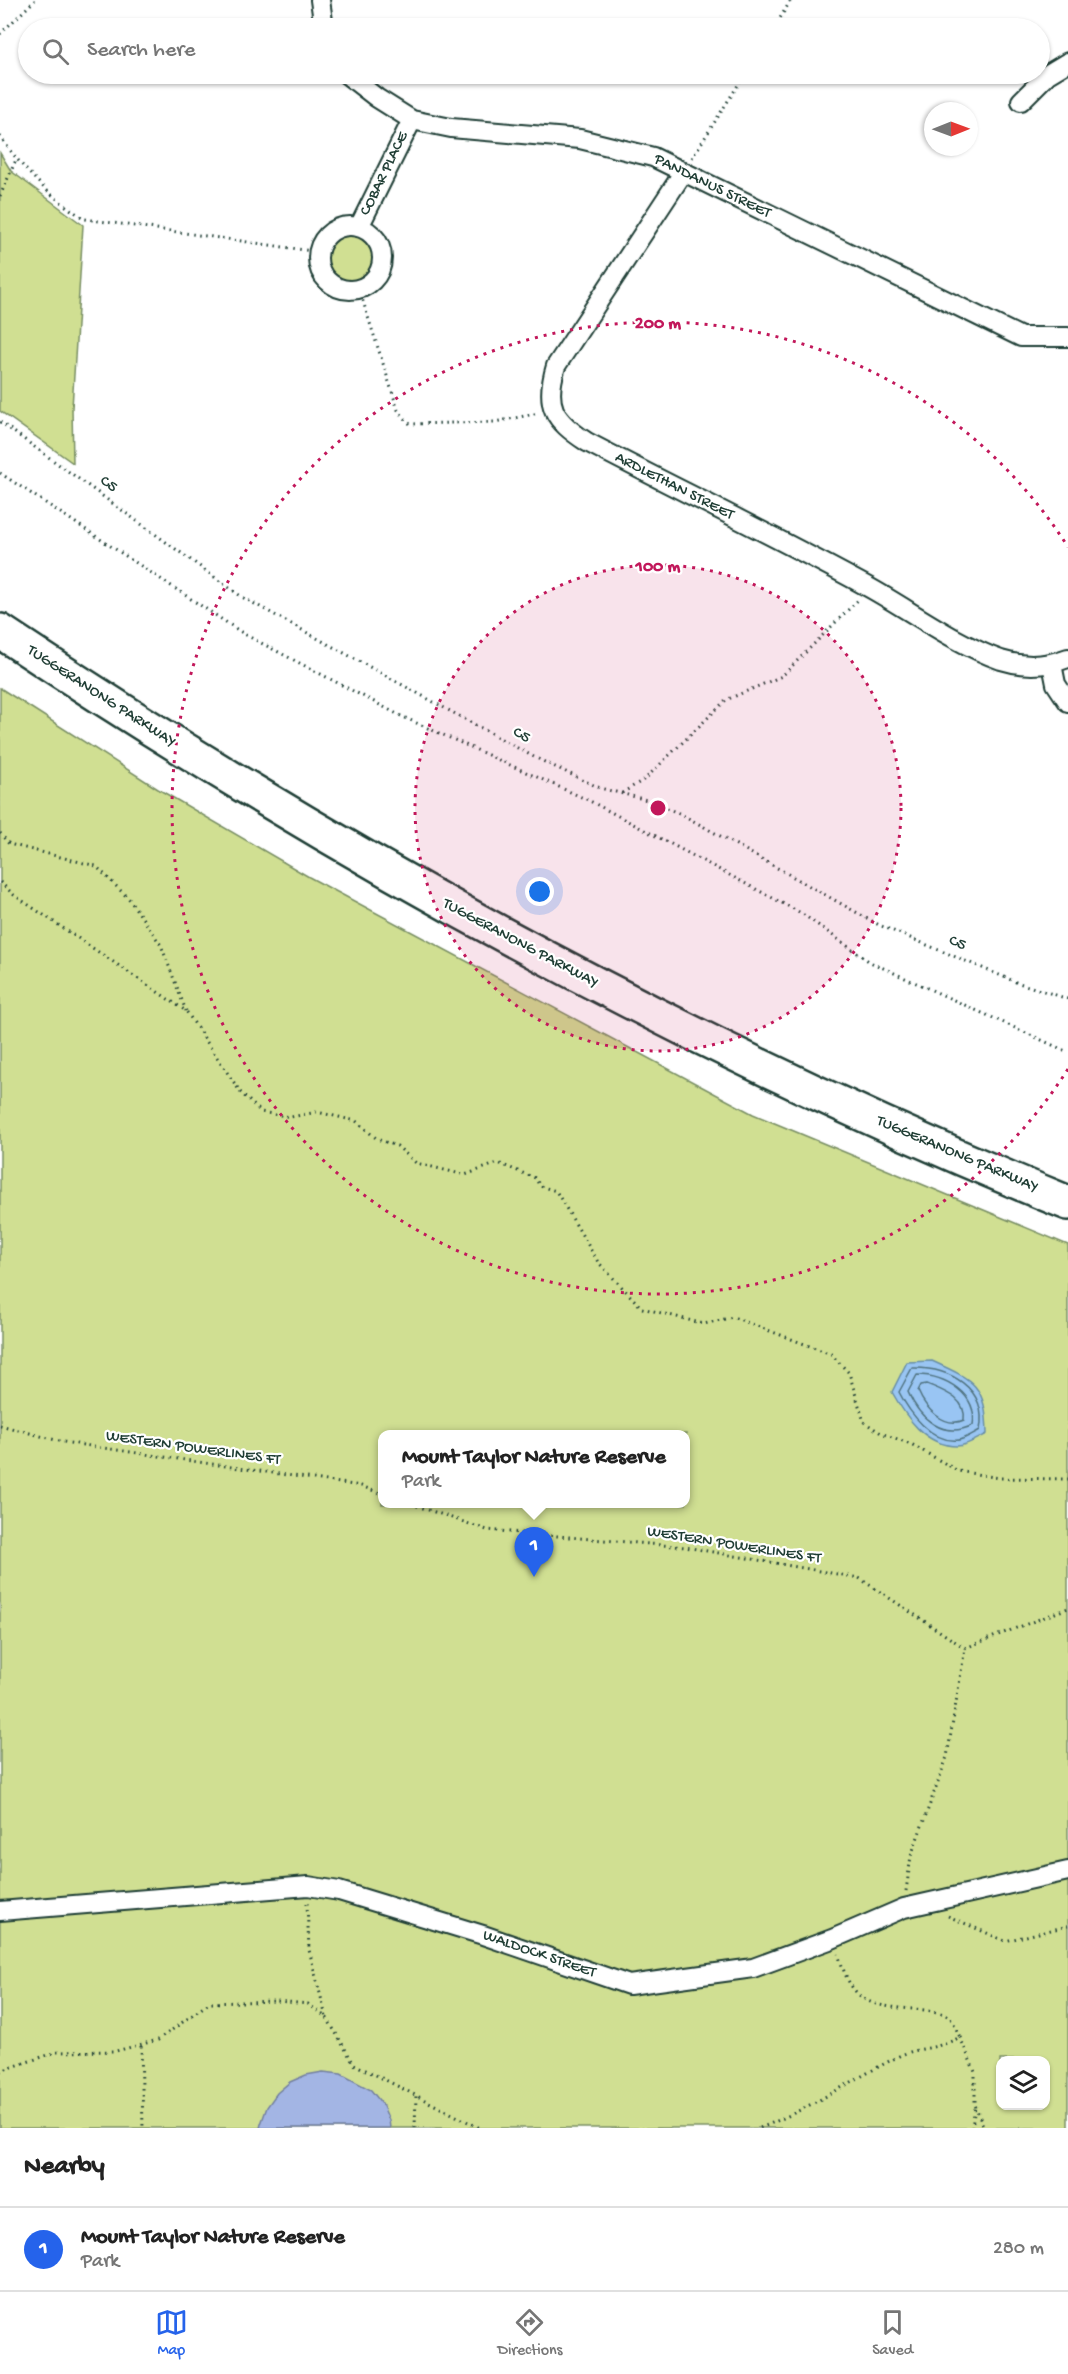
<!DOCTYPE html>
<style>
:root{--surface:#fff;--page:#f2f2f2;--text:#222;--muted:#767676;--line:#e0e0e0;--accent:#2563eb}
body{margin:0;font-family:"Gochi Hand",sans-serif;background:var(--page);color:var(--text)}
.controls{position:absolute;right:18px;bottom:18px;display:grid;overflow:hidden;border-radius:12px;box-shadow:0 2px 4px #0004}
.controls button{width:54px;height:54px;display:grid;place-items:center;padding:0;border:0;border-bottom:2px solid var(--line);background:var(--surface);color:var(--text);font:30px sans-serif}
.compass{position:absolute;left:924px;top:102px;width:54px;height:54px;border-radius:50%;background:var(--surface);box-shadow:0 2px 4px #0004;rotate:89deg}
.you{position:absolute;left:540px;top:892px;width:21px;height:21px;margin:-15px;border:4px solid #fff;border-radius:50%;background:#1a73e8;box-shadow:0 0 0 9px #1a73e833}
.badge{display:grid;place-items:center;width:39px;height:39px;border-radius:50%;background:var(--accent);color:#fff;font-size:20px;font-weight:700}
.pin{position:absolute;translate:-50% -50px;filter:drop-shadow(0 2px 3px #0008)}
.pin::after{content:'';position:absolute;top:32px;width:21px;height:18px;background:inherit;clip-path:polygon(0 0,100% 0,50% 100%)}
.popup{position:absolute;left:378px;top:1430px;width:312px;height:78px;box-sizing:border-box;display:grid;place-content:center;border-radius:12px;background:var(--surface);filter:drop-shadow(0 2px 4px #0005);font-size:20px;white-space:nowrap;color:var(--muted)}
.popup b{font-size:22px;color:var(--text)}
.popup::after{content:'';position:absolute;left:50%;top:100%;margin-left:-12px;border:12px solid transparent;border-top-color:var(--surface)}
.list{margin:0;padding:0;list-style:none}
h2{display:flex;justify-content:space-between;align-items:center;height:78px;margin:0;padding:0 24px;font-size:26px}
h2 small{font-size:20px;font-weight:400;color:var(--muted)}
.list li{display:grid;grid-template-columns:39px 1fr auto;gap:18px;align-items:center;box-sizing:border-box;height:84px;padding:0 24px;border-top:2px solid var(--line)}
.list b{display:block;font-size:22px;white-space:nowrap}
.list p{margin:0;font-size:20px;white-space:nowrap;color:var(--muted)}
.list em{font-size:20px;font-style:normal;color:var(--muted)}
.icon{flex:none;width:33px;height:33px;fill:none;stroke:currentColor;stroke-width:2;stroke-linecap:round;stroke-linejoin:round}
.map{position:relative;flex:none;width:1068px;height:2128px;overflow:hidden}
.search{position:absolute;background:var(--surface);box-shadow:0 2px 4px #0004;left:18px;right:18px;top:18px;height:66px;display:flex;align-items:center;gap:15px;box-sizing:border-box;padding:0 21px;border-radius:33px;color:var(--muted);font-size:22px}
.sheet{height:162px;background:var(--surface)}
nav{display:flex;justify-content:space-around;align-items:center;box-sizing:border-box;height:84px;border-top:2px solid var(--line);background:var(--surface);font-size:16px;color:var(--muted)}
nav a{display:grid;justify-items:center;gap:3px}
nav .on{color:var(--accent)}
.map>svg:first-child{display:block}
.green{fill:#d0df92;stroke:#788e63;stroke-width:1.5;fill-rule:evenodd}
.water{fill:#99c5f3;stroke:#688fa7;stroke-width:1.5}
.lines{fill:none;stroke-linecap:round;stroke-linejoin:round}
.shore{stroke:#507380;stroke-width:1.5}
.building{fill:#a3b5e4;stroke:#727fa0;stroke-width:1.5}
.minor-casing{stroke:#1f3d34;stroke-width:22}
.motorway-casing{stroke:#1f3d34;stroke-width:38}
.path{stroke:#1f3d34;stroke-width:3;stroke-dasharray:1.5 4.5;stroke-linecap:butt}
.minor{stroke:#fff;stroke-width:18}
.motorway{stroke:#fff;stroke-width:33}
.ring{fill:none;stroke:#c2185b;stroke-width:3;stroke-dasharray:3 6}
.labels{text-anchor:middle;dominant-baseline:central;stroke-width:4.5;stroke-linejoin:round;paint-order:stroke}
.street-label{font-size:16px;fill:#1f3d34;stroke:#fff}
.centre{fill:#c2185b;stroke:#fff;stroke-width:3}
.ring-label{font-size:18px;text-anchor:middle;font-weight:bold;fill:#c2185b;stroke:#fff;stroke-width:4.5;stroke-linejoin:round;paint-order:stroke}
</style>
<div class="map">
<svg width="1068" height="2128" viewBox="0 0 1068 2128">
<rect width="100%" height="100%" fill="#fff"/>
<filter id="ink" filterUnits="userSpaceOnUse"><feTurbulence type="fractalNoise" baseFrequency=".0167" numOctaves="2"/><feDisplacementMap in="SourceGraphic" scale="12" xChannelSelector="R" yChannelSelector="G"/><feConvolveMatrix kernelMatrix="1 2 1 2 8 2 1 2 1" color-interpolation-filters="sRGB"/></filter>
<g filter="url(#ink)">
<path class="green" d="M 0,153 L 11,171 L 83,225 L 72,408 L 73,463 L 0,411 Z
M325 258a26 26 0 1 1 52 0a26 26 0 1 1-52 0Z
M 0,688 L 158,789 L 309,877 L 753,1114 L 1068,1245 L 1068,2128 L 0,2128 ZM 382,1434 L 686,1434 L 686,1504 L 382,1504 ZM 1000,2060 L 1046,2060 L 1046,2106 L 1000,2106 Z"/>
<path class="water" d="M 932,1361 C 974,1380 986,1385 987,1434 C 979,1438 966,1446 957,1446 C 925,1446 906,1417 892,1392 L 907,1362 Z"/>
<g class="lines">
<path class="shore" d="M 912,1368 C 949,1367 988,1388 980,1430 C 974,1433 965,1439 959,1440 C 932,1444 909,1412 899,1392 Z
M 917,1375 C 945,1375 978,1394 973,1425 C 943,1440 920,1419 908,1392 Z
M 927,1384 C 943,1391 967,1398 964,1420 C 944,1429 925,1408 918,1391 L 921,1385 Z"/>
</g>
<path class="building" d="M 323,2072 L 341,2074 L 371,2090 L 382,2104 L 389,2120 L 390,2128 L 260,2128 L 261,2124 L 267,2107 L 277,2093 L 290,2082 L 306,2075 Z"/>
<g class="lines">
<g class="minor-casing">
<path id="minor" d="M 320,0 L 324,28
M 346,74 L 377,98 L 412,120 L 451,128 L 580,139 L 653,157 L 1021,337 L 1068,337
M 1021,101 L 1048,74 L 1068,62
M 683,173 L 556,366 C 544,405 553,420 587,442 C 681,491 777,537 870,588 C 913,612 954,643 1001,660 C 1023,667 1047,666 1068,658
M318 258a32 32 0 1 1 64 0a32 32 0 1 1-64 0Z
M 359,227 L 412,120
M 1052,664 L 1056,684 L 1068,702
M 0,1911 L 308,1886 L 339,1891 L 483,1935 L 629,1985 L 753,1968 L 832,1939 L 904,1908 L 1068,1871"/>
</g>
<g class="motorway-casing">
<path id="motorway" d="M 0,631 C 337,855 693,1050 1068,1203"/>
</g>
<path class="path" d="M 774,28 L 791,0
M 0,34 L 35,0
M 0,136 C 23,170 50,197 85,219 L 319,252
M 692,158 L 745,74
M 0,196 L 16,160
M 359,289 L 398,410 L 410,424 L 495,422 L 539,413
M 0,422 L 242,597 L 534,757 L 600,788 L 647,800 L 681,814 L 879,925 L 1016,982 L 1068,999
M 0,473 L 244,634 L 401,716 L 588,800 L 801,913 L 870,962 L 1068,1052
M 622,793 L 645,779 L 726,700 L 782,676 L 858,600
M 0,833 L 9,844 L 96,866 L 129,899 L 161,945 L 186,1011
M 0,882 L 14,895 L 186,1011 L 241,1093 L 261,1112 L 291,1117 L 317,1112 L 356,1121 L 377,1139 L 397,1146 L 416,1163 L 465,1175 L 498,1163 L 535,1178 L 540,1186 L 556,1191 L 598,1262 L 642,1308 L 704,1324 L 733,1317 L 831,1354 L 849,1373 L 864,1422 L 881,1433 L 911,1444 L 958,1471 L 1000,1478 L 1068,1479
M 0,1425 L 63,1442 L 361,1486 L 382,1494
M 411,1504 L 487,1530 L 685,1547 L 859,1578 L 965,1648
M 965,1648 L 1068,1608
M 906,1891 L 911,1856 L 947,1757 L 965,1648
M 307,1903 L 309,1950 L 326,2017
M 948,1916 L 1005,1941 L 1068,1926
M 960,2037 L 975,2072 L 975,2105 L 984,2128
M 141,2046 L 143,2128
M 0,2071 L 57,2052 L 116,2051 L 158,2040 L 209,2003 L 277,2001 L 308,2004 L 327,2018 L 354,2064 L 480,2128
M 415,2128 L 416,2095
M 760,2128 C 809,2109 852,2080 899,2056 C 918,2047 937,2050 960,2037 C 957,2032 955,2024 952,2020 C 937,2002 882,2016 859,1995 C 847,1984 843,1968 838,1954
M 972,2128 L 975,2106"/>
<use href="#minor" class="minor"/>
<use href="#motorway" class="motorway"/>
</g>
</g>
<circle cx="658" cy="808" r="243" fill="#c2185b" fill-opacity=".12"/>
<g class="ring">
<circle cx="658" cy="808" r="243"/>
<path d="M1068 1069A486 486 0 1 1 1068 547"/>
</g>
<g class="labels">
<g class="street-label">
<text transform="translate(385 174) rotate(-64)">COBAR PLACE</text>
<text transform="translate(712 187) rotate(26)">PANDANUS STREET</text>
<text transform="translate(108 485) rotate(36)">C5</text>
<text transform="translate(674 487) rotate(27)">ARDLETHAN STREET</text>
<text transform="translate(101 697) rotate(33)">TUGGERANONG PARKWAY</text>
<text transform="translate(521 736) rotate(29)">C5</text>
<text transform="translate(520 944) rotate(28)">TUGGERANONG PARKWAY</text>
<text transform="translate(957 944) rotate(22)">C5</text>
<text transform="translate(957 1155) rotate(23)">TUGGERANONG PARKWAY</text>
<text transform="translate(193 1449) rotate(8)">WESTERN POWERLINES FT</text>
<text transform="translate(734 1546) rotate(9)">WESTERN POWERLINES FT</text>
<text transform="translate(539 1955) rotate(19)">WALDOCK STREET</text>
</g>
</g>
<circle cx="658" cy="808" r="9" class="centre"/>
<g class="ring-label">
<text x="658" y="328">200 m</text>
<text x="658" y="571">100 m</text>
</g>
</svg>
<div class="controls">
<button><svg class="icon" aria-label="layers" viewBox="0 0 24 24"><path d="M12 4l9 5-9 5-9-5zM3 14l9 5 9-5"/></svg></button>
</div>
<svg class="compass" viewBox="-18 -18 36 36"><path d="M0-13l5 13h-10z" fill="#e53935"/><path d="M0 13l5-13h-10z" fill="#767676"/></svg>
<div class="you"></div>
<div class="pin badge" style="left:534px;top:1577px">1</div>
<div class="popup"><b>Mount Taylor Nature Reserve</b>Park</div>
<div class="search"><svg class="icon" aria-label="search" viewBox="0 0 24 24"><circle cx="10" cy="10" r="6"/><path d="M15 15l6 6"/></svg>Search here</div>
</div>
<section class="sheet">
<h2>Nearby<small></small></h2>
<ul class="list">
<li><span class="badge">1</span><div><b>Mount Taylor Nature Reserve</b><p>Park</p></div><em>280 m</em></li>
</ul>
</section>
<nav>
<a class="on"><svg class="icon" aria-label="map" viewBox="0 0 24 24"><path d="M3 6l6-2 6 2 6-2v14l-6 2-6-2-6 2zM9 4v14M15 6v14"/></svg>Map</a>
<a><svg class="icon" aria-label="directions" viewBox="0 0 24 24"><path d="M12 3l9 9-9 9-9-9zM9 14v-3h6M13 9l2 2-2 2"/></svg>Directions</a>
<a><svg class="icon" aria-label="saved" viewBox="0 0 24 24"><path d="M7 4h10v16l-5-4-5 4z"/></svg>Saved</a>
</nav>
